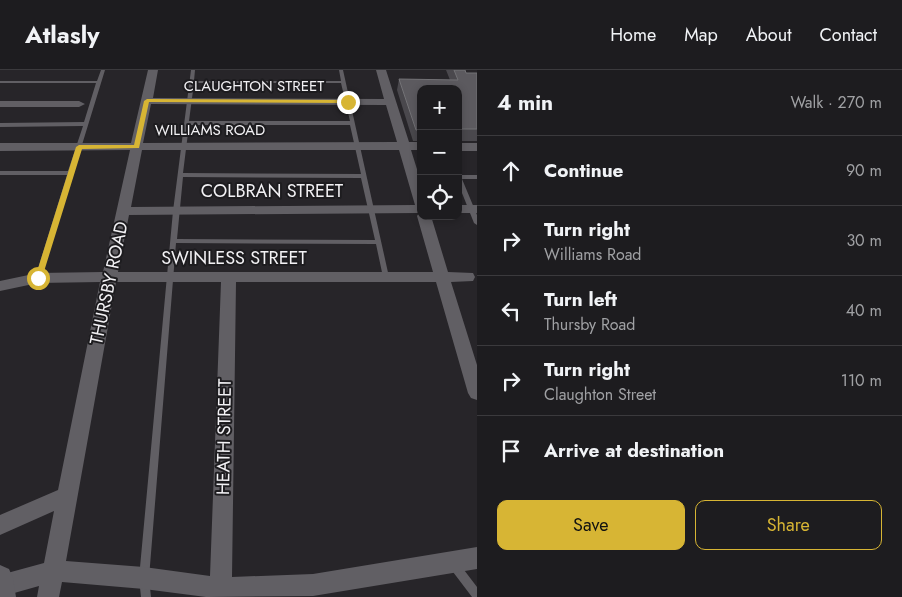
<!DOCTYPE html>
<meta charset="utf-8">
<style>
:root{--surface:#1d1c1f;--page:#252528;--text:#f1f3f6;--muted:#a0a1a4;--line:#3b3a3d;--accent:#d7b534}
body{margin:0;font-family:Jost,sans-serif;background:var(--page);color:var(--text)}
.controls{position:absolute;right:15px;top:15px;display:grid;overflow:hidden;border-radius:10px;box-shadow:0 2px 8px #0003}
.controls button{width:45px;height:45px;display:grid;place-items:center;padding:0;border:0;border-bottom:1px solid var(--line);background:var(--surface);color:var(--text);font:25px sans-serif}
.stop{position:absolute;width:15px;height:15px;margin:-11px;border:4px solid #d7b534;border-radius:50%;background:#fff}
.stop.end{background:#d7b534;border-color:#fff;box-shadow:0 1px 5px #0008}
.list{margin:0;padding:0;list-style:none}
h2{display:flex;justify-content:space-between;align-items:center;height:65px;margin:0;padding:0 20px;font-size:21px}
h2 small{font-size:16px;font-weight:400;color:var(--muted)}
.list li{display:grid;grid-template-columns:32px 1fr auto;gap:15px;align-items:center;box-sizing:border-box;height:70px;padding:0 20px;border-top:1px solid var(--line)}
.list b{display:block;font-size:19px;white-space:nowrap}
.list p{margin:0;font-size:16px;white-space:nowrap;color:var(--muted)}
.list em{font-size:16px;font-style:normal;color:var(--muted)}
.actions{display:flex;gap:10px;padding:15px 20px}
.actions a{flex:1;padding:11px 0;border:1px solid var(--accent);border-radius:10px;text-align:center;font-size:18px;color:var(--accent)}
.actions .main{background:var(--accent);color:#111}
.icon{flex:none;width:28px;height:28px;fill:none;stroke:currentColor;stroke-width:2;stroke-linecap:round;stroke-linejoin:round}
.map{position:relative;flex:none;width:477px;height:527px;overflow:hidden}
header{display:flex;align-items:center;gap:30px;box-sizing:border-box;height:70px;padding:0 25px;background:var(--surface);border-bottom:1px solid var(--line)}
header strong{font-size:24px}
nav{display:flex;gap:28px;margin-inline-start:auto;font-size:18px}
main{display:flex}
aside{flex:1;background:var(--surface)}
.map>svg:first-child{display:block}
.lines{fill:none;stroke-linecap:round;stroke-linejoin:round}
.service{fill:#615f64;fill-rule:evenodd}
.minor{fill:#615f64;fill-rule:evenodd}
.tertiary{fill:#615f64;fill-rule:evenodd}
.wall{fill:#4a484d}
.building{fill:#5c5a5f;stroke:#737276}
.route{fill:#d7b534}
.labels{text-anchor:middle;dominant-baseline:central;stroke-width:4;stroke-linejoin:round;paint-order:stroke}
.far-street-label{font-size:15px;fill:#f2f1f4;stroke:#1d1c1f}
.street-label{font-size:18px;fill:#f2f1f4;stroke:#1d1c1f}
</style>
<header>
<strong>Atlasly</strong>
<nav><a>Home</a><a>Map</a><a>About</a><a>Contact</a></nav>
</header>
<main>
<div class="map">
<svg width="477" height="527" viewBox="0 0 477 527">
<rect width="100%" height="100%" fill="#272529"/>
<g class="lines">
<path class="service" d="M 101,0 L 105,0 L 41,208 L 38,210 L 36,210 L 35,208 L 67,105 L 0,105 L 0,101 L 68,101 L 83,56 L 0,57 L 0,53 L 84,52 L 96,13 L 0,13 L 0,11 L 97,11 Z
M 191,0 L 195,0 L 194,11 L 341,11 L 339,0 L 343,0 L 389,207 L 386,209 L 383,207 L 376,174 L 176,173 L 149,508 L 151,527 L 141,527 L 139,508 L 173,141 ZM 194,13 L 341,13 L 350,51 L 189,51 ZM 189,55 L 350,55 L 361,104 L 183,103 ZM 183,107 L 361,108 L 375,170 L 177,169 Z
M 458,103 L 461,105 L 477,105 L 477,109 L 462,109 L 477,145 L 477,155 L 474,153 L 458,113 Z
M 454,490 L 458,492 L 477,517 L 477,527 L 472,527 L 450,498 L 449,495 L 450,492 Z"/>
<path class="minor" d="M 148,0 L 158,0 L 153,28 L 384,29 L 376,0 L 386,0 L 409,72 L 421,72 L 421,80 L 411,80 L 421,112 L 421,146 L 431,146 L 448,202 L 473,203 L 475,207 L 473,211 L 451,212 L 477,295 L 477,330 L 471,328 L 468,323 L 436,212 L 236,212 L 232,507 L 313,504 L 477,477 L 477,499 L 313,526 L 206,527 L 144,519 L 62,512 L 59,527 L 37,527 L 39,516 L 0,527 L 0,505 L 44,493 L 54,441 L 0,465 L 0,445 L 58,420 L 100,212 L 38,213 L 0,221 L 0,211 L 38,203 L 103,202 L 130,80 L 0,81 L 0,73 L 131,73 ZM 151,34 L 386,35 L 397,72 L 143,73 ZM 142,80 L 399,80 L 415,135 L 131,137 ZM 419,143 L 417,146 L 433,202 L 118,202 L 129,145 ZM 116,212 L 221,212 L 210,506 L 144,497 L 66,491 Z
M 0,31 L 79,31 L 85,34 L 79,37 L 0,37 Z
M 458,73 L 477,73 L 477,81 L 458,81 Z
M 458,135 L 477,135 L 477,143 L 458,143 Z"/>
<path class="tertiary" d="M 0,495 L 9,499 L 13,508 L 16,527 L 0,527 Z"/>
</g>
<path class="wall" d="M 446,0 L 465,0 L 466,3 L 477,3 L 477,71 L 458,71 L 458,19 L 421,19 L 421,71 L 413,71 L 397,20 L 399,9 L 450,10 Z"/>
<path class="building" d="M 454,0 L 465,0 L 466,3 L 477,3 L 477,59 L 458,59 L 458,19 L 421,19 L 421,60 L 416,60 L 399,9 L 458,10 Z"/>
<path class="route" d="M 147,29 L 348,30 L 351,32 L 348,33 L 149,32 L 139,78 L 82,79 L 42,208 L 36,210 L 35,208 L 76,77 L 79,75 L 134,75 L 144,31 Z"/>
<g class="labels">
<g class="far-street-label">
<text x="254" y="16">CLAUGHTON STREET</text>
<text x="210" y="60">WILLIAMS ROAD</text>
</g>
<g class="street-label">
<text x="272" y="121">COLBRAN STREET</text>
<text x="234" y="188">SWINLESS STREET</text>
<text transform="translate(109 213) rotate(-78)">THURSBY ROAD</text>
<text transform="translate(224 367) rotate(-89)">HEATH STREET</text>
</g>
</g>
</svg>
<div class="controls">
<button>+</button>
<button>−</button>
<button><svg class="icon" aria-label="locate" viewBox="0 0 24 24"><circle cx="12" cy="12" r="6"/><path d="M12 2v4M12 18v4M2 12h4M18 12h4"/></svg></button>
</div>
<div class="stop" style="left:38px;top:208px"></div>
<div class="stop end" style="left:348px;top:32px"></div>
</div>
<aside>
<h2>4 min<small>Walk · 270 m</small></h2>
<ul class="list">
<li><svg class="icon" aria-label="ahead" viewBox="0 0 24 24"><path d="M12 20V5M6 11l6-6 6 6"/></svg><div><b>Continue</b></div><em>90 m</em></li>
<li><svg class="icon" aria-label="right" viewBox="0 0 24 24"><path d="M7 20v-9h11M14 6l5 5-5 5"/></svg><div><b>Turn right</b><p>Williams Road</p></div><em>30 m</em></li>
<li><svg class="icon" aria-label="left" viewBox="0 0 24 24"><path d="M17 20v-9H6M10 6l-5 5 5 5"/></svg><div><b>Turn left</b><p>Thursby Road</p></div><em>40 m</em></li>
<li><svg class="icon" aria-label="right" viewBox="0 0 24 24"><path d="M7 20v-9h11M14 6l5 5-5 5"/></svg><div><b>Turn right</b><p>Claughton Street</p></div><em>110 m</em></li>
<li><svg class="icon" aria-label="arrive" viewBox="0 0 24 24"><path d="M6 21V4h12l-3 4 3 4H6"/></svg><div><b>Arrive at destination</b></div></li>
</ul>
<div class="actions"><a class="main">Save</a><a>Share</a></div>
</aside>
</main>
